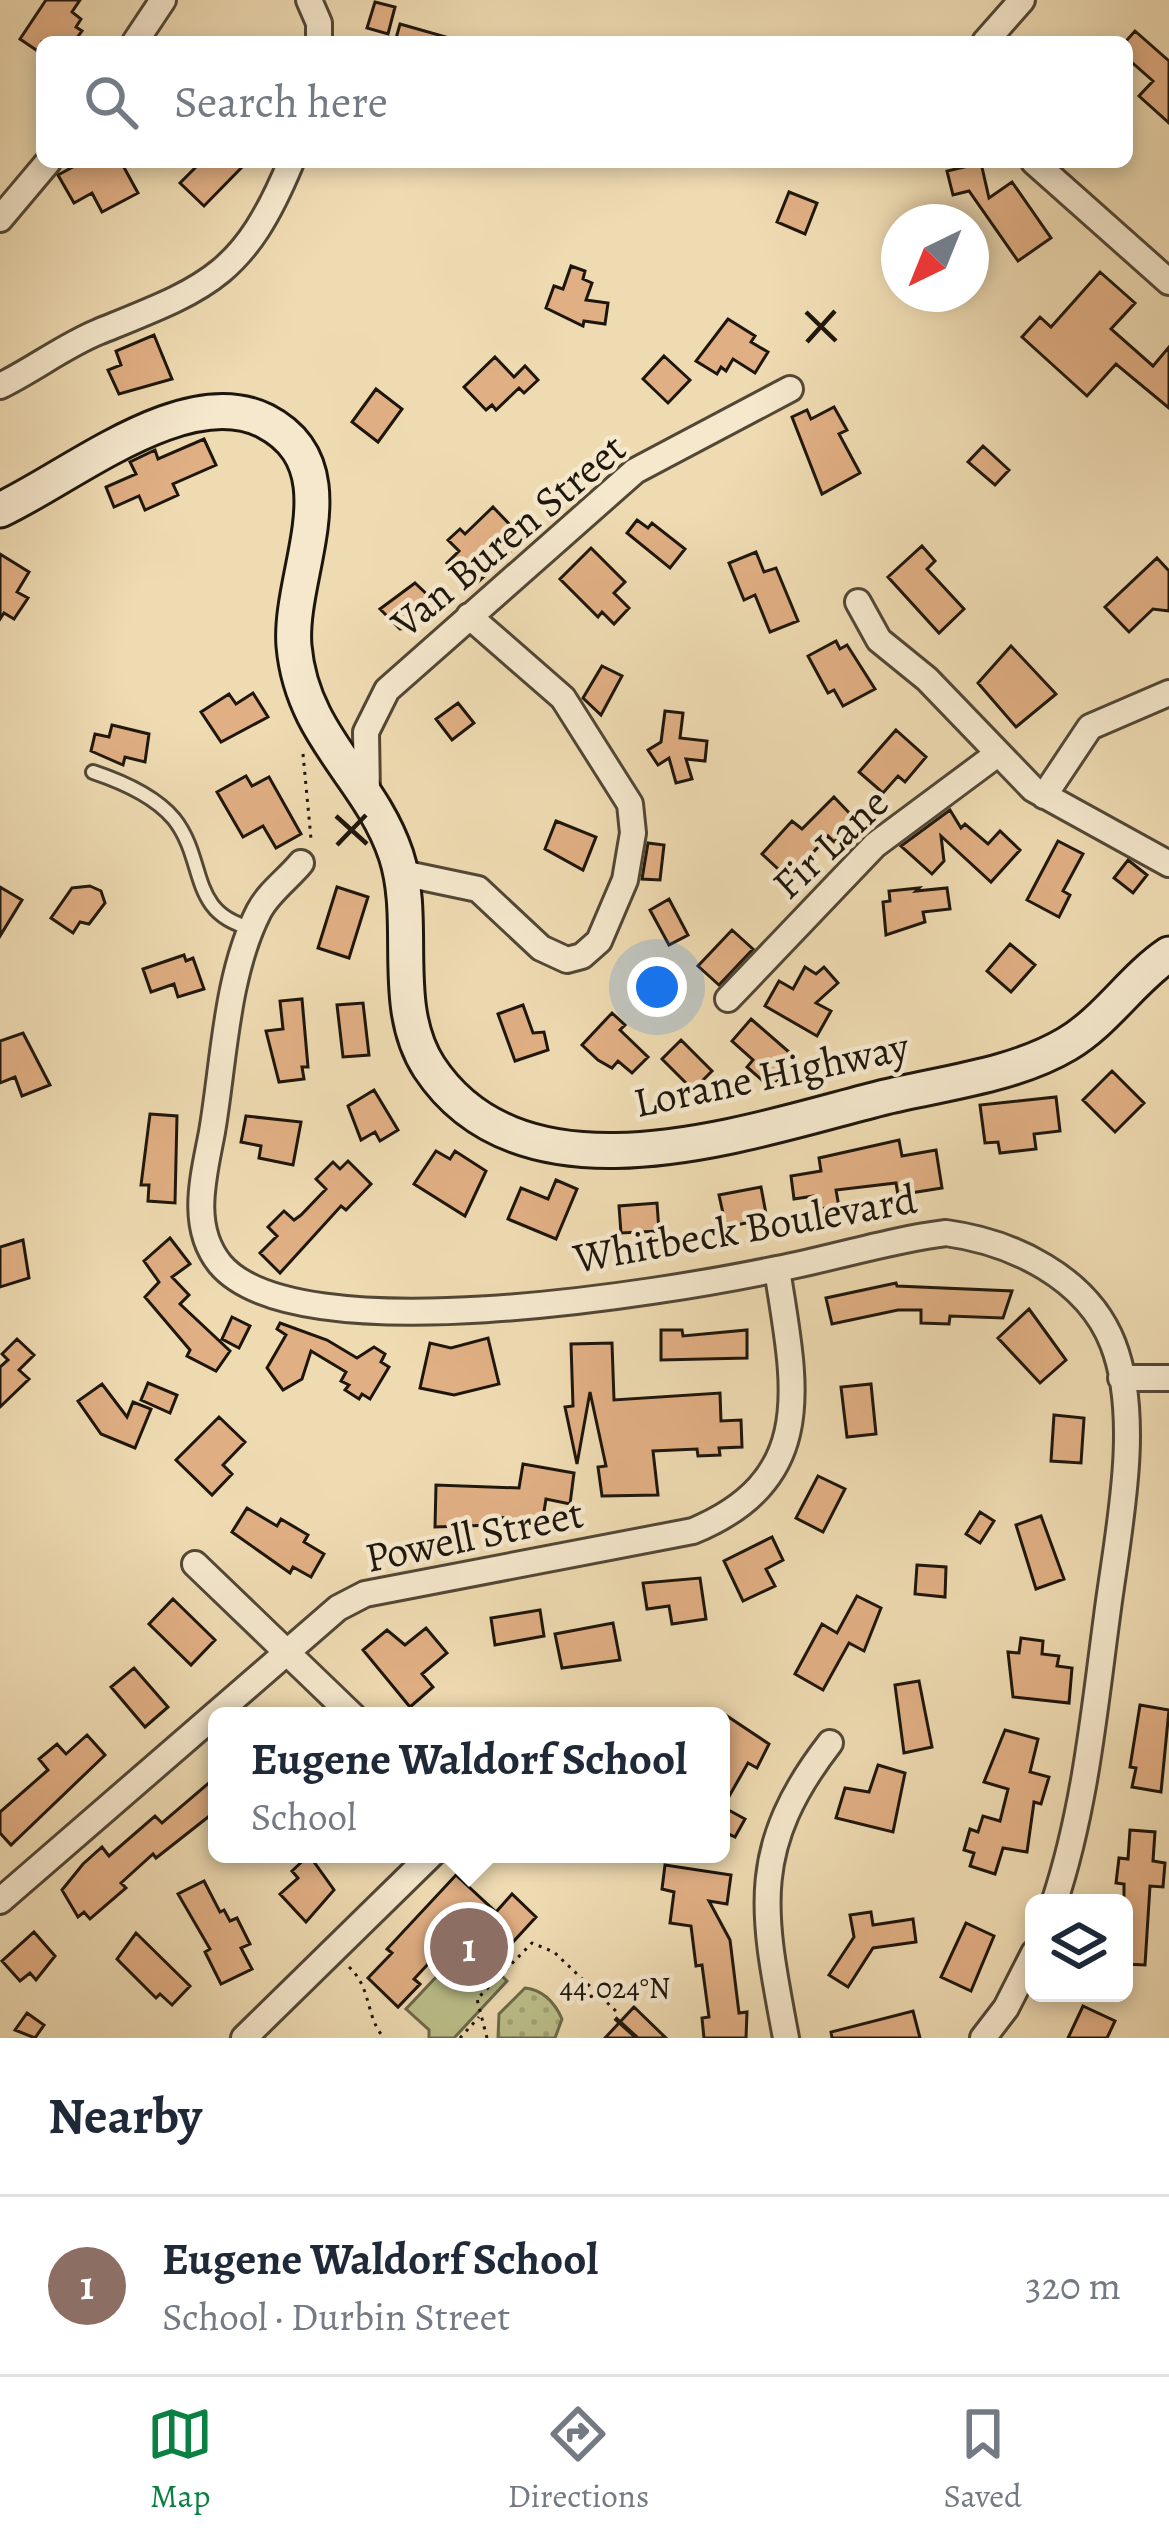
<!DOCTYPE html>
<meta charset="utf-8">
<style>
:root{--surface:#fff;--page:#f6f6f7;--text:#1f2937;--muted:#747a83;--line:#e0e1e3;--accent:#0b8043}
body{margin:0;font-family:Alegreya,serif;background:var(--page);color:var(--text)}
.controls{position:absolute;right:36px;bottom:36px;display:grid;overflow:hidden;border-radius:18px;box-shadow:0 6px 18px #0003}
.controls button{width:108px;height:108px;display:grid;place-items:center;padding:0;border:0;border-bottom:3px solid var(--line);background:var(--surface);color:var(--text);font:60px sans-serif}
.compass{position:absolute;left:881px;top:204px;width:108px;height:108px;border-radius:50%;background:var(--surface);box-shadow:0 6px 18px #0003;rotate:223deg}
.you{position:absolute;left:657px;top:987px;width:42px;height:42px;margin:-30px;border:9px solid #fff;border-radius:50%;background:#1a73e8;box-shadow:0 0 0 18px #1a73e833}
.badge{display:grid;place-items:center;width:78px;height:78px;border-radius:50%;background:var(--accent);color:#fff;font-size:39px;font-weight:700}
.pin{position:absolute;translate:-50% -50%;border:6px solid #fff;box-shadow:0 3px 12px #0006}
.popup{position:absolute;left:208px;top:1707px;width:522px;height:156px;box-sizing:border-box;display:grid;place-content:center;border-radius:18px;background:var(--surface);filter:drop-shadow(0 3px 9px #0005);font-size:39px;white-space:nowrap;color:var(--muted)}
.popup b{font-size:45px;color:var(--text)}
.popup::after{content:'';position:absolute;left:50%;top:100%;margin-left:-24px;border:24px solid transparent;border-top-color:var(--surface)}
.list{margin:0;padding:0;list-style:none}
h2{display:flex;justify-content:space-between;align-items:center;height:156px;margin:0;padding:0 48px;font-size:51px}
h2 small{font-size:39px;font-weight:400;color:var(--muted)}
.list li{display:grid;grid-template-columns:78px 1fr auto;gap:36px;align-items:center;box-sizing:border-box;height:180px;padding:0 48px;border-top:3px solid var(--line)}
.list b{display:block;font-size:45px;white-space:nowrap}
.list p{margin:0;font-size:39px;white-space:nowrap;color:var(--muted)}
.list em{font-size:39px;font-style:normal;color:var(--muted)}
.icon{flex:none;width:66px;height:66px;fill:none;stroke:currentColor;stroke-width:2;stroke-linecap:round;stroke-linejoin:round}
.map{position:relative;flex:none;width:1169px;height:2038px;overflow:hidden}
.search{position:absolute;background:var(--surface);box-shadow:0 6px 18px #0003;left:36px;right:36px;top:36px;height:132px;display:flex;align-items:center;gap:30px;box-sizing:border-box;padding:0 42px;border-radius:18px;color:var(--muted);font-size:45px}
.sheet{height:336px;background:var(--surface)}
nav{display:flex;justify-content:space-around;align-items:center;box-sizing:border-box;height:168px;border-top:3px solid var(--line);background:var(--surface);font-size:33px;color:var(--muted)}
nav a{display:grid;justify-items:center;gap:6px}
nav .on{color:var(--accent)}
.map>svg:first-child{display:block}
.green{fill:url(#green-dots);stroke:#6d6a4b;stroke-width:3}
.pitch{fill:#bcbf8a;stroke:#6d6a4b;stroke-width:3}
.building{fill:#e1af84;stroke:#1e160c;stroke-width:3}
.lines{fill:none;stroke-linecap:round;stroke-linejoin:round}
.lane-casing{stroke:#524736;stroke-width:18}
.street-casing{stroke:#524736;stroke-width:30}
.secondary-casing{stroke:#1e160c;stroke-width:39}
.path{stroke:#1e160c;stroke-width:3;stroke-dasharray:3 6;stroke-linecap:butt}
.lane{stroke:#f5e8cd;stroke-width:12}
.street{stroke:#f5e8cd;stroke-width:24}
.secondary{stroke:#f5e8cd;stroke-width:33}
.ticks{fill:none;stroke:#1e160c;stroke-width:4.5}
.labels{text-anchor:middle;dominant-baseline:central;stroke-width:9;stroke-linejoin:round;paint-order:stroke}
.street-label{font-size:42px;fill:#1e160c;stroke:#f5e8cd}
.ticks-label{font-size:30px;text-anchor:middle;fill:#1e160c;stroke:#f5e8cd;stroke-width:9;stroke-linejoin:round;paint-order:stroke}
</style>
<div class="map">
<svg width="1169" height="2038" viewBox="0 0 1169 2038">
<defs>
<pattern id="green-dots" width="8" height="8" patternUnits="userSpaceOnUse" patternTransform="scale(3)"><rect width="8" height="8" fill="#bcbf8a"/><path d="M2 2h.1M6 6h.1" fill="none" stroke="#a1a376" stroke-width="1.8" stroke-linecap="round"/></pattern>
</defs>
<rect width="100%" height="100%" fill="#efdbb2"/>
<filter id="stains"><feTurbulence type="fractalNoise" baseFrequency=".00167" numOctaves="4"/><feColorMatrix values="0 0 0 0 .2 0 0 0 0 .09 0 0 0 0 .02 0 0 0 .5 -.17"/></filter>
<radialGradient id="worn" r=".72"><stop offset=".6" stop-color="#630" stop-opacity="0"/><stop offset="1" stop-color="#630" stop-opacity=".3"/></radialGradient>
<path class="green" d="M 525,1988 C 543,1990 555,2003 562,2019 L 555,2038 L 498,2038 L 499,2014 Z"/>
<path class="pitch" d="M 472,1947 L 507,1981 L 454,2038 L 429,2038 L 429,2030 L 406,2009 L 455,1957 L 459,1960 Z"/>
<path class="building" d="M 46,0 L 80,0 L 72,12 L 81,19 L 76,27 L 82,31 L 74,42 L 42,42 L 42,54 L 20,39 Z
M 375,2 L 395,7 L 388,34 L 367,28 Z
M 400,24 L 446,37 L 445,42 L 395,42 Z
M 1135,31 L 1169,61 L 1169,123 L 1139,96 L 1153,81 L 1127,58 L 1127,40 Z
M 82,162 L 121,162 L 138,193 L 102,212 L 92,193 L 74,203 L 58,175 Z
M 201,162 L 247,162 L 204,206 L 180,183 Z
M 981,163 L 989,198 L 1012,182 L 1051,238 L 1018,261 L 969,191 L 953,195 L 947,171 Z
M 789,192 L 817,203 L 805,234 L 777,222 Z
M 571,266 L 585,271 L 583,279 L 592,283 L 586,300 L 608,303 L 605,324 L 584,321 L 583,326 L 546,308 L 554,286 L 563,289 Z
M 1100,272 L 1135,303 L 1111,329 L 1153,366 L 1169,347 L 1169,408 L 1116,364 L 1087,396 L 1022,337 L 1040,317 L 1051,327 Z
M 728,319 L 755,336 L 751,342 L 768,352 L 755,373 L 733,359 L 726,371 L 721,367 L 717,374 L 696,361 Z
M 154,335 L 172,379 L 119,394 L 108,370 L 121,365 L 116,351 Z
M 664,356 L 690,380 L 668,403 L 643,379 Z
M 495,357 L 514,377 L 525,366 L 538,380 L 524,393 L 519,388 L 496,410 L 492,405 L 486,410 L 464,387 Z
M 376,389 L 402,409 L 378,442 L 352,422 Z
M 834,407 L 847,430 L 839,434 L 860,473 L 822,494 L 792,417 L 807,410 L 811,419 Z
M 204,439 L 216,465 L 173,484 L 178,495 L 145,510 L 139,496 L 114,507 L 106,487 L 136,474 L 130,462 L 155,450 L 158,459 Z
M 983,446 L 1009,470 L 995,485 L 968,462 Z
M 493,507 L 515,530 L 508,537 L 516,546 L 478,582 L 469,564 L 459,574 L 447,563 L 459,551 L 448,540 L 460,529 L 465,534 Z
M 637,520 L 648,528 L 652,523 L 685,549 L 670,568 L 627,533 Z
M 922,546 L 935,561 L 927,569 L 964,609 L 939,633 L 888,577 Z
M 591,548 L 625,582 L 614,593 L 629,608 L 614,624 L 602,612 L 598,617 L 560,579 Z
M 756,552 L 764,572 L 776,568 L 798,621 L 770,632 L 755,595 L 744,600 L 729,563 Z
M 0,554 L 29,572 L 17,592 L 28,598 L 14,619 L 4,613 L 0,619 Z
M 1157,558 L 1169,571 L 1169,611 L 1153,609 L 1129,632 L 1105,607 Z
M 415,583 L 434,601 L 407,628 L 400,629 L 380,609 Z
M 836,641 L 840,649 L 847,645 L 875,689 L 843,706 L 834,690 L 828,693 L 808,656 Z
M 1011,646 L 1056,694 L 1016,727 L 978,683 Z
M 602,666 L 622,676 L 601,715 L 583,698 Z
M 253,693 L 268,717 L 221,742 L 201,712 L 229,694 L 236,704 Z
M 458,703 L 474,723 L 452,740 L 436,719 Z
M 665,711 L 683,713 L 680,738 L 707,741 L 705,761 L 686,759 L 692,779 L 676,783 L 669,758 L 658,765 L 648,750 L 661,742 Z
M 112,725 L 149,734 L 145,762 L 125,757 L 123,765 L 91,751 L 95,734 L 109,737 Z
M 896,730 L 926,757 L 905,782 L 898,776 L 883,793 L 859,772 Z
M 246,776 L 252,786 L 269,777 L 301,834 L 276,848 L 263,826 L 243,837 L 217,792 Z
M 834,797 L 856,820 L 834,842 L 828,836 L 789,879 L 762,854 L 792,821 L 802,829 Z
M 950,810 L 961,828 L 965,824 L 988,844 L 1000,831 L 1020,850 L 991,882 L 941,836 L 944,861 L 932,874 L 901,846 Z
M 556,821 L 596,837 L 583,870 L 545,849 Z
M 1058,841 L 1083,854 L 1063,891 L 1070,895 L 1059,917 L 1027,900 Z
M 648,843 L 664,845 L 660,880 L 642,879 Z
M 1128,860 L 1147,875 L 1133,893 L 1114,878 Z
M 90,886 L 101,891 L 105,903 L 89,924 L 80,922 L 73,933 L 51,918 L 72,888 Z
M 0,887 L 22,900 L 0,936 Z
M 337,887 L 368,897 L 349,958 L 318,948 Z
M 919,888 L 916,891 L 947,888 L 950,909 L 923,912 L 925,922 L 886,935 L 883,902 L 890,901 L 889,891 Z
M 669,899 L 688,935 L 669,945 L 650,910 Z
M 732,930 L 753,949 L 719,985 L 698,966 Z
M 1010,944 L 1035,965 L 1011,992 L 987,971 Z
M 184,955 L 186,961 L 193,958 L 204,989 L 178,997 L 174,984 L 151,992 L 143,969 Z
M 805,967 L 816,974 L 824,967 L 838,983 L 816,1003 L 831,1011 L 817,1036 L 765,1006 L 779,981 L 793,989 Z
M 302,999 L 308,1067 L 302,1067 L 304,1079 L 279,1082 L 266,1031 L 283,1029 L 280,1001 Z
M 363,1003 L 369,1055 L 343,1057 L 337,1005 Z
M 523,1005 L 533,1033 L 544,1032 L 548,1050 L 515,1061 L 498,1014 Z
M 612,1013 L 625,1025 L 620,1030 L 648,1057 L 632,1073 L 618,1061 L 612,1068 L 598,1060 L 582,1045 Z
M 751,1019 L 797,1059 L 771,1088 L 747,1067 L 753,1060 L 732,1041 Z
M 23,1033 L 50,1085 L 22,1096 L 15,1077 L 0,1083 L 0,1041 Z
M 681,1040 L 712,1071 L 693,1090 L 662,1059 Z
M 1112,1071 L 1144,1103 L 1115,1132 L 1083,1100 Z
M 374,1090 L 398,1130 L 380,1141 L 375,1132 L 361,1140 L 348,1106 Z
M 1056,1097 L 1060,1131 L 1034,1134 L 1036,1149 L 1000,1153 L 998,1142 L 985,1143 L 980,1105 Z
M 150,1114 L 177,1116 L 175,1203 L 148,1201 L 149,1185 L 141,1185 Z
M 246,1116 L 301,1122 L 293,1165 L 259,1158 L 261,1146 L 241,1142 Z
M 899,1140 L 902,1156 L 936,1150 L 942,1188 L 898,1195 L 896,1183 L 836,1190 L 839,1207 L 817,1209 L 814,1196 L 794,1199 L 791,1176 L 821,1171 L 819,1158 Z
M 436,1151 L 450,1159 L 455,1151 L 486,1171 L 465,1216 L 414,1184 Z
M 348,1161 L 371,1184 L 346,1210 L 341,1206 L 280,1273 L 260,1253 L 277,1236 L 268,1227 L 284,1211 L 294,1220 L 301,1215 L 326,1189 L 316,1179 L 333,1162 L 340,1169 Z
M 556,1180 L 577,1189 L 556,1239 L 508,1219 L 521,1188 L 548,1199 Z
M 761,1187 L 767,1219 L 726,1227 L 719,1195 Z
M 657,1203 L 659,1231 L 621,1233 L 619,1206 Z
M 170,1238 L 190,1264 L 172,1277 L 189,1295 L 180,1304 L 230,1351 L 216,1371 L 187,1356 L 190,1350 L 145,1297 L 159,1282 L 144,1261 Z
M 23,1240 L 29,1278 L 0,1287 L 0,1247 Z
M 896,1283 L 897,1286 L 1012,1291 L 1003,1318 L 950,1316 L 949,1324 L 921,1323 L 921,1310 L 898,1310 L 832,1324 L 826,1298 Z
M 1029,1309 L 1066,1360 L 1040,1383 L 998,1338 Z
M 232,1317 L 250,1326 L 239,1348 L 222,1339 Z
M 280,1323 L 327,1340 L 357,1358 L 374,1347 L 385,1354 L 381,1362 L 389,1367 L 370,1399 L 362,1394 L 359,1399 L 345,1390 L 349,1385 L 341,1381 L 346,1372 L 311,1351 L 302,1379 L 283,1390 L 267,1368 L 286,1335 L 277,1329 Z
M 661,1330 L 682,1330 L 683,1336 L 747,1330 L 747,1358 L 661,1360 Z
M 488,1338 L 499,1384 L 454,1395 L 420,1388 L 430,1343 L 451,1348 Z
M 17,1339 L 34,1355 L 19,1370 L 29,1379 L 0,1407 L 0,1367 L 8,1360 L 2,1354 Z
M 612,1343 L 614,1400 L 720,1393 L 721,1421 L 741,1420 L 742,1447 L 719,1448 L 720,1455 L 698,1456 L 697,1449 L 653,1451 L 658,1495 L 602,1496 L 598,1467 L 606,1466 L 590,1392 L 577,1464 L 565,1407 L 573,1406 L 571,1344 Z
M 148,1383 L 177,1395 L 170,1413 L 141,1400 Z
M 102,1384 L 127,1417 L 133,1402 L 151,1409 L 135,1448 L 101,1434 L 78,1401 Z
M 871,1384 L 876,1434 L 847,1437 L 841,1387 Z
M 1054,1415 L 1084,1418 L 1081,1463 L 1051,1461 Z
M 219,1417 L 245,1442 L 223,1465 L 232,1474 L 212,1495 L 176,1460 Z
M 523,1464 L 574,1473 L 570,1504 L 546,1499 L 542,1524 L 493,1516 L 493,1525 L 435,1527 L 436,1485 L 519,1488 Z
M 818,1476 L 845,1489 L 823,1532 L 796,1518 Z
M 247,1508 L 277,1526 L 281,1519 L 308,1535 L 304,1542 L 324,1554 L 311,1577 L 293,1567 L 290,1573 L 232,1532 Z
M 980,1512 L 994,1521 L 980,1543 L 966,1534 Z
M 1041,1516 L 1064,1579 L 1036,1589 L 1016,1525 Z
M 772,1537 L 783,1560 L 766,1569 L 775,1586 L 743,1601 L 724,1561 Z
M 917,1565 L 946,1567 L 945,1597 L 915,1594 Z
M 700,1578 L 706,1619 L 672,1624 L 669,1606 L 647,1609 L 643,1583 Z
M 857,1596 L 881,1608 L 864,1651 L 849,1643 L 823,1690 L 795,1674 L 822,1624 L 837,1633 Z
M 173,1599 L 215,1640 L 191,1665 L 149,1624 Z
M 540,1610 L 544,1636 L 495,1645 L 491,1618 Z
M 613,1623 L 620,1660 L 562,1668 L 555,1634 Z
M 426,1628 L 447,1653 L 422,1674 L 433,1687 L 410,1707 L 363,1650 L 387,1630 L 405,1645 Z
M 1021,1638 L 1043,1641 L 1042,1654 L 1059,1656 L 1057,1666 L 1072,1668 L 1069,1703 L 1013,1697 L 1008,1652 L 1019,1653 Z
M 134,1668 L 168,1707 L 145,1727 L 111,1687 Z
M 919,1681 L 932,1747 L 904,1753 L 895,1685 Z
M 1140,1705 L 1169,1710 L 1161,1792 L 1132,1787 L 1136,1768 L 1130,1767 Z
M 721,1712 L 769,1744 L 757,1768 L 748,1763 L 723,1807 L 745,1819 L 735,1837 L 721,1830 Z
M 1005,1730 L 1038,1739 L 1030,1772 L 1049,1777 L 1041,1804 L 1034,1802 L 1027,1852 L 1003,1848 L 995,1874 L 970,1866 L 974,1853 L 964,1850 L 970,1829 L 978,1832 L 983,1816 L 1000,1821 L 1008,1789 L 984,1782 Z
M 87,1735 L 105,1755 L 11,1845 L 0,1833 L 0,1812 L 48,1770 L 39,1759 L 57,1744 L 66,1754 Z
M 878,1765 L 905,1773 L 893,1832 L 836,1818 L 845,1788 L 869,1792 Z
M 217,1776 L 217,1810 L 156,1858 L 153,1854 L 121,1883 L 126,1888 L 90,1919 L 84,1912 L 78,1917 L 62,1890 L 83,1864 L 102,1847 L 109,1856 L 155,1816 L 162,1823 Z
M 1130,1830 L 1155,1832 L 1153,1861 L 1165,1863 L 1163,1887 L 1150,1886 L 1145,1965 L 1124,1964 L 1124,1884 L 1116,1883 L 1119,1858 L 1128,1859 Z
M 309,1855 L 334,1890 L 306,1922 L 280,1894 L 298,1878 L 292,1871 Z
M 665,1865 L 731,1875 L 727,1904 L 709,1901 L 730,1940 L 739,2013 L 747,2012 L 746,2038 L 704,2038 L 702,2018 L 709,2017 L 702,1965 L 696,1966 L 691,1926 L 670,1923 L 674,1892 L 662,1889 Z
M 456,1875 L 496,1912 L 512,1894 L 536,1917 L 513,1942 L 503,1932 L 486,1950 L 473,1938 L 467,1944 L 456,1934 L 414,1979 L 420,1984 L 398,2007 L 368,1978 L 392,1953 L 387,1949 Z
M 204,1881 L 220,1912 L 224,1910 L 230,1921 L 237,1918 L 250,1944 L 241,1948 L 252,1969 L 221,1984 L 205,1952 L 210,1949 L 178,1894 Z
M 871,1912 L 873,1925 L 913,1919 L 916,1942 L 873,1948 L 848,1987 L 829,1975 L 854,1937 L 850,1915 Z
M 966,1923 L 994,1936 L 971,1991 L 941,1977 Z
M 34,1932 L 55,1956 L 36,1980 L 30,1973 L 20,1981 L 2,1961 Z
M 136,1933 L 190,1986 L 172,2005 L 160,1994 L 156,1998 L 117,1959 Z
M 1083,2006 L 1115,2021 L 1107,2038 L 1068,2038 Z
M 634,2007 L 666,2038 L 605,2038 Z
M 913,2011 L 920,2038 L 832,2038 L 831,2032 Z
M 27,2013 L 44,2025 L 35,2038 L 15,2030 Z"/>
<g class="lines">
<g class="lane-casing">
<path id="lane" d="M 93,772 C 120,781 155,796 174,819 C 207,861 188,913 251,928"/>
</g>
<g class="street-casing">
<path id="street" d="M 309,0 L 319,23 L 319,42
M 135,42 L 163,0
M 985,42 L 1022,0
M 1034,162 L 1169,282
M 0,219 L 48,162
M 0,386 C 33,370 64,346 98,332 C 206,288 243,278 291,162
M 858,602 L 879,640 L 927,679 L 1033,789 L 1169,864
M 367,795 L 366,732 L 387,690 L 635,471 L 790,389
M 1044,796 L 1090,727 L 1169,693
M 301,863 C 288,879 269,892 259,911 C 226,975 224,1062 212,1132 C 204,1175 189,1226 220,1264 C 296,1355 667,1292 777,1269 C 834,1258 889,1240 946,1233 C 1012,1242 1087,1277 1113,1344 C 1143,1421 1117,1536 1107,1616 C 1094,1713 1085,1810 1054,1903
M 402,873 L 478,889 L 541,948 L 567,960 L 582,956 L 599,941 L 625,880 L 633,833 L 630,804 L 563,698 L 469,616
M 728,999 L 875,845 L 996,755
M 1121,1378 L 1169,1378
M 195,1564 L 353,1716
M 0,1901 L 338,1608 L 365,1594 L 693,1531 C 821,1478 794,1381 777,1269
M 244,2038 L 432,1854
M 786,2038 C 763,1915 747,1850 830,1743
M 983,2038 L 1006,2008 L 1034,1953"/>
</g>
<g class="secondary-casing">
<path id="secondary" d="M 0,510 C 71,477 186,381 265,421 C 354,467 288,573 294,646 C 302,737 370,777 396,855 C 418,922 389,1005 429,1067 C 525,1213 753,1130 885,1097 C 944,1083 1015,1075 1067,1044 C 1106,1021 1132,979 1169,954"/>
</g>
<path class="path" d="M 303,754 L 311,839
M 349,1967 C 372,1988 365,2016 384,2038
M 460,2038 L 479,2017
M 487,2038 L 477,1999 L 532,1943 L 554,1952 L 619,2014"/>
<use href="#lane" class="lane"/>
<use href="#street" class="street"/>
<use href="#secondary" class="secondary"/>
</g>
<path class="ticks" d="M 806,312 L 836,341M 807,342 L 835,311M 336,816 L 367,844M 337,845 L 366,815M 615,2018 L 637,2038"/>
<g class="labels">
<g class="street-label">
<text transform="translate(508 535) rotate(-40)">Van Buren Street</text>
<text transform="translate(830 843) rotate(-43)">Fir Lane</text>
<text transform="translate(771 1074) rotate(-12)">Lorane Highway</text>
<text transform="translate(745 1228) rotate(-10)">Whitbeck Boulevard</text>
<text transform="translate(474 1535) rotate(-12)">Powell Street</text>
</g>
</g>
<g class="ticks-label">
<text x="615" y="1998">44.024°N</text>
</g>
<rect width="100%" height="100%" filter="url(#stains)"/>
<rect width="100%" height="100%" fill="url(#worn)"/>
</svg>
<div class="controls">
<button><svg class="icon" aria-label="layers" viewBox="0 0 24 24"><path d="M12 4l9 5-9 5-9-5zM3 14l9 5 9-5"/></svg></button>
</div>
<svg class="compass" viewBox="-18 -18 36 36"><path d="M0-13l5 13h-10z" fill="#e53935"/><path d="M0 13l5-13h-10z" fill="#747a83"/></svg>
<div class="you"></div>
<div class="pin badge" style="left:469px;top:1947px;background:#8d6e63">1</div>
<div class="popup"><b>Eugene Waldorf School</b>School</div>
<div class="search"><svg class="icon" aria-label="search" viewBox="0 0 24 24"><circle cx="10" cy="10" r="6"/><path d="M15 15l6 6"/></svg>Search here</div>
</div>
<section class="sheet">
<h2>Nearby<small></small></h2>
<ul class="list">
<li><span class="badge" style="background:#8d6e63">1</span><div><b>Eugene Waldorf School</b><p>School · Durbin Street</p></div><em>320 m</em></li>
</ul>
</section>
<nav>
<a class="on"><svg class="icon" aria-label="map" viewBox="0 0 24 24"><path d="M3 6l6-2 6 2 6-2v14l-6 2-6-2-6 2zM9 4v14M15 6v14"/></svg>Map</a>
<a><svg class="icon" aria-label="directions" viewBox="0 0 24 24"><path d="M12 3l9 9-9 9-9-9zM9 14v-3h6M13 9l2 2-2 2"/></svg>Directions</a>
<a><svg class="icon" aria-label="saved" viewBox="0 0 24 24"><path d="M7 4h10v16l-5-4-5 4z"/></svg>Saved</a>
</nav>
